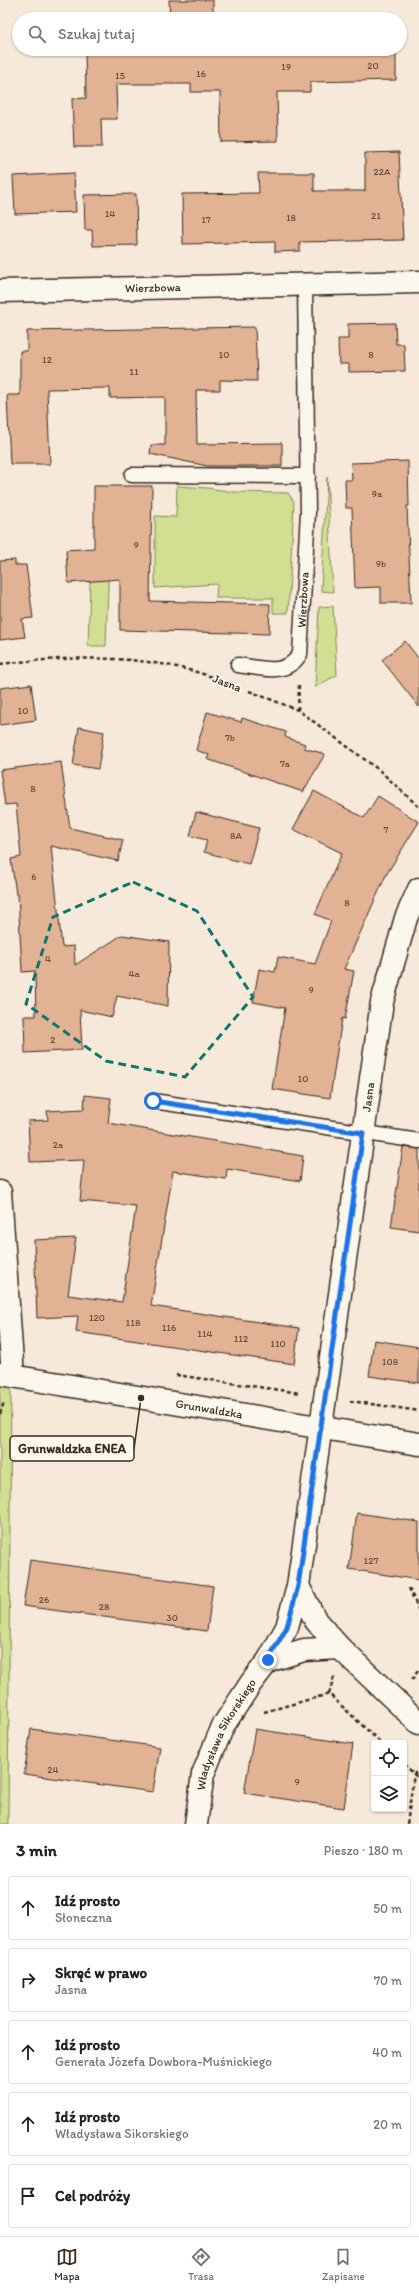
<!DOCTYPE html>
<html lang="pl">
<meta charset="utf-8">
<style>
:root{--surface:#fff;--page:#f6f6f6;--text:#202124;--muted:#757577;--line:#e0e0e0;--accent:#3b2a1e}
body{margin:0;font-family:Itim,sans-serif;background:var(--page);color:var(--text)}
.controls{position:absolute;right:12px;bottom:12px;display:grid;overflow:hidden;border-radius:4px;box-shadow:0 1px 3px #0004}
.controls button{width:36px;height:36px;display:grid;place-items:center;padding:0;border:0;border-bottom:1px solid var(--line);background:var(--surface);color:var(--text);font:20px sans-serif}
.stop{position:absolute;width:12px;height:12px;margin:-9px;border:3px solid #1a73e8;border-radius:50%;background:#fff}
.stop.end{background:#1a73e8;border-color:#fff;box-shadow:0 1px 4px #0008}
.list{margin:0;padding:0;list-style:none}
h2{display:flex;justify-content:space-between;align-items:center;height:52px;margin:0;padding:0 16px;font-size:17px}
h2 small{font-size:13px;font-weight:400;color:var(--muted)}
.list li{display:grid;grid-template-columns:26px 1fr auto;gap:12px;align-items:center;box-sizing:border-box;height:64px;margin:0 8px 8px;padding:0 8px;border:1px solid var(--line);border-radius:4px}
.list b{display:block;font-size:15px;white-space:nowrap}
.list p{margin:0;font-size:13px;white-space:nowrap;color:var(--muted)}
.list em{font-size:13px;font-style:normal;color:var(--muted)}
.icon{flex:none;width:22px;height:22px;fill:none;stroke:currentColor;stroke-width:2;stroke-linecap:round;stroke-linejoin:round}
.map{position:relative;flex:none;width:419px;height:1824px;overflow:hidden}
.search{position:absolute;background:var(--surface);box-shadow:0 1px 3px #0004;left:12px;right:12px;top:12px;height:44px;display:flex;align-items:center;gap:10px;box-sizing:border-box;padding:0 14px;border-radius:22px;color:var(--muted);font-size:15px}
.sheet{height:412px;background:var(--surface)}
nav{display:flex;justify-content:space-around;align-items:center;box-sizing:border-box;height:56px;border-top:1px solid var(--line);background:var(--surface);font-size:11px;color:var(--muted)}
nav a{display:grid;justify-items:center;gap:2px}
nav .on{color:var(--accent)}
.map>svg:first-child{display:block}
.green{fill:#d0df92;stroke:#868458}
.building{fill:#e2b294;stroke:#3b2a1e}
.lines{fill:none;stroke-linecap:round;stroke-linejoin:round}
.service-casing{stroke:#3b2a1e;stroke-width:17}
.minor-casing{stroke:#3b2a1e;stroke-width:25}
.tertiary-casing{stroke:#3b2a1e;stroke-width:25}
.path{stroke:#3b2a1e;stroke-width:2.5;stroke-dasharray:4 3;stroke-linecap:butt}
.service{stroke:#fbf7ec;stroke-width:14}
.minor{stroke:#fbf7ec;stroke-width:22}
.tertiary{stroke:#fbf7ec;stroke-width:22}
.route{stroke:#1a73e8;stroke-width:5}
.marked{fill:none;stroke:#0f766e;stroke-width:3;stroke-dasharray:8 5;stroke-linejoin:round}
.labels{text-anchor:middle;dominant-baseline:central;stroke-width:3.5;stroke-linejoin:round;paint-order:stroke}
.number-label{font-size:10px;fill:#654c3c}
.street-label{font-size:12px;fill:#3b2a1e;stroke:#fbf7ec}
.leader{fill:none;stroke:#3b2a1e;stroke-width:1.5}
.callout-dot{fill:#3b2a1e;stroke:#fbf7ec;stroke-width:1.5}
.callout{fill:#fbf7ec;stroke:#3b2a1e;stroke-width:1.5}
.callout-label{font-size:13px;text-anchor:middle;font-weight:bold;fill:#3b2a1e}
</style>
<div class="map">
<svg width="419" height="1824" viewBox="0 0 419 1824">
<rect width="100%" height="100%" fill="#f6e9da"/>
<filter id="ink" filterUnits="userSpaceOnUse"><feTurbulence type="fractalNoise" baseFrequency=".025" numOctaves="2"/><feDisplacementMap in="SourceGraphic" scale="8" xChannelSelector="R" yChannelSelector="G"/><feConvolveMatrix kernelMatrix="1 2 1 2 8 2 1 2 1" color-interpolation-filters="sRGB"/></filter>
<g filter="url(#ink)">
<path class="green" d="M 327,477 L 333,592 L 321,591 Z
M 177,486 L 207,488 L 234,492 L 288,493 L 294,502 L 288,613 L 273,613 L 273,598 L 216,598 L 217,584 L 155,588 L 155,516 L 176,517 Z
M 109,556 L 106,646 L 88,646 L 90,581 Z
M 333,606 L 337,675 L 315,687 L 319,607 Z
M 0,1375 L 11,1378 L 8,1824 L 0,1824 Z"/>
<path class="building" d="M 169,0 L 213,0 L 213,19 L 170,19 Z
M 85,49 L 396,49 L 396,80 L 310,82 L 310,92 L 277,92 L 278,141 L 221,142 L 220,92 L 191,92 L 191,84 L 116,84 L 117,119 L 101,119 L 102,147 L 74,147 L 72,99 L 86,98 Z
M 399,152 L 403,240 L 300,242 L 300,251 L 275,252 L 275,242 L 183,244 L 182,194 L 259,193 L 258,173 L 314,173 L 314,191 L 365,191 L 365,153 Z
M 74,173 L 76,212 L 15,214 L 13,176 Z
M 136,194 L 137,245 L 93,246 L 92,230 L 85,230 L 84,195 Z
M 395,323 L 396,344 L 404,344 L 405,371 L 349,372 L 349,364 L 339,364 L 338,339 L 348,339 L 348,324 Z
M 255,327 L 257,381 L 220,380 L 220,390 L 196,390 L 197,444 L 282,443 L 282,466 L 207,466 L 150,454 L 151,445 L 165,445 L 165,397 L 110,398 L 110,388 L 47,389 L 50,464 L 10,464 L 7,395 L 20,395 L 20,351 L 27,351 L 27,331 Z
M 408,461 L 409,506 L 407,506 L 411,603 L 381,603 L 381,587 L 355,588 L 352,508 L 346,508 L 345,480 L 352,480 L 351,463 Z
M 94,486 L 152,486 L 150,601 L 270,604 L 269,634 L 120,630 L 120,579 L 68,583 L 66,550 L 94,548 Z
M 15,560 L 15,565 L 26,565 L 33,618 L 22,619 L 25,637 L 0,640 L 0,561 Z
M 405,641 L 419,659 L 419,707 L 382,660 Z
M 31,684 L 36,720 L 0,725 L 0,688 Z
M 207,712 L 241,722 L 242,718 L 286,732 L 285,737 L 305,744 L 304,748 L 325,754 L 303,792 L 207,759 L 209,755 L 196,750 Z
M 79,727 L 104,732 L 98,769 L 73,765 Z
M 61,762 L 70,828 L 123,840 L 118,861 L 51,846 L 62,947 L 74,946 L 75,965 L 122,935 L 169,942 L 168,1006 L 117,996 L 112,1017 L 80,1010 L 82,1050 L 25,1053 L 24,1016 L 36,1016 L 35,971 L 22,972 L 18,894 L 16,894 L 11,859 L 21,857 L 16,804 L 5,805 L 0,770 Z
M 314,791 L 364,818 L 378,796 L 419,822 L 386,875 L 344,969 L 354,971 L 345,1019 L 342,1018 L 330,1098 L 272,1089 L 285,1008 L 253,1002 L 259,969 L 275,972 L 278,957 L 315,964 L 331,921 L 315,914 L 342,853 L 293,829 Z
M 196,812 L 259,828 L 249,864 L 204,852 L 207,840 L 190,836 Z
M 85,1095 L 111,1098 L 108,1123 L 303,1156 L 300,1181 L 227,1169 L 226,1179 L 173,1171 L 151,1306 L 299,1328 L 294,1364 L 76,1332 L 78,1316 L 37,1318 L 34,1240 L 76,1238 L 68,1295 L 122,1302 L 136,1206 L 80,1201 L 84,1160 L 30,1162 L 28,1121 L 48,1120 L 47,1111 L 84,1109 Z
M 403,1147 L 419,1149 L 419,1231 L 391,1227 Z
M 374,1340 L 419,1347 L 419,1383 L 369,1376 Z
M 357,1513 L 419,1522 L 419,1580 L 349,1569 Z
M 30,1560 L 213,1586 L 207,1631 L 23,1606 Z
M 31,1729 L 160,1747 L 153,1792 L 24,1774 Z
M 255,1729 L 353,1744 L 344,1808 L 244,1793 Z"/>
<g class="lines">
<g class="service-casing">
<g id="service">
<path d="M 132,475 L 308,476"/>
<path id="s1" d="M 238,665 C 261,668 286,677 300,654 L 308,512 L 305,284"/>
<path d="M 153,1101 L 419,1141"/>
</g>
</g>
<g class="minor-casing">
<g id="minor">
<path id="s2" d="M 0,291 L 419,282"/>
<path d="M 0,1192 L 13,1376"/>
<path d="M 298,1586 L 316,1621 L 340,1648 L 419,1723"/>
<path d="M 268,1661 L 304,1650 L 340,1648"/>
<path id="s3" d="M 196,1824 L 203,1774 L 223,1726 L 251,1683 L 268,1661 L 287,1627 L 298,1586 L 382,1002 L 406,918 L 419,889"/>
</g>
</g>
<g class="tertiary-casing">
<g id="tertiary">
<path id="s4" d="M 0,1374 L 419,1444"/>
</g>
</g>
<path class="path" d="M 0,664 C 72,656 151,653 220,680
M 249,691 L 298,710 L 379,770 L 419,807
M 298,710 L 299,684
M 176,1375 L 300,1393
M 350,1401 L 419,1411
M 0,1414 L 4,1402
M 409,1588 L 419,1611
M 412,1680 L 419,1669
M 329,1694 L 334,1677
M 264,1712 L 329,1694 L 381,1743
M 404,1764 L 419,1779
M 407,1824 L 414,1774 L 419,1769"/>
<use href="#service" class="service"/>
<use href="#minor" class="minor"/>
<use href="#tertiary" class="tertiary"/>
</g>
</g>
<g class="lines" filter="url(#ink)">
<path class="route" d="M 153,1101 L 363,1133 L 298,1586 L 287,1627 L 268,1660"/>
</g>
<path class="marked" d="M 133,882 L 197,911 L 253,997 L 185,1077 L 106,1061 L 26,1004 L 53,917 Z"/>
<g class="labels">
<g class="number-label">
<text x="373" y="65">20</text>
<text x="286" y="66">19</text>
<text x="201" y="73">16</text>
<text x="120" y="75">15</text>
<text x="382" y="171">22A</text>
<text x="110" y="213">14</text>
<text x="376" y="215">21</text>
<text x="291" y="217">18</text>
<text x="206" y="219">17</text>
<text x="224" y="354">10</text>
<text x="371" y="354">8</text>
<text x="47" y="359">12</text>
<text x="134" y="371">11</text>
<text x="377" y="493">9a</text>
<text x="136" y="544">9</text>
<text x="381" y="563">9b</text>
<text x="23" y="710">10</text>
<text x="230" y="737">7b</text>
<text x="285" y="763">7a</text>
<text x="33" y="788">8</text>
<text x="386" y="829">7</text>
<text x="236" y="835">8A</text>
<text x="34" y="876">6</text>
<text x="347" y="902">8</text>
<text x="48" y="958">4</text>
<text x="134" y="973">4a</text>
<text x="311" y="989">9</text>
<text x="53" y="1039">2</text>
<text x="303" y="1078">10</text>
<text x="58" y="1144">2a</text>
<text x="97" y="1317">120</text>
<text x="133" y="1322">118</text>
<text x="169" y="1327">116</text>
<text x="205" y="1333">114</text>
<text x="241" y="1338">112</text>
<text x="278" y="1343">110</text>
<text x="390" y="1361">108</text>
<text x="371" y="1560">127</text>
<text x="44" y="1599">26</text>
<text x="104" y="1606">28</text>
<text x="172" y="1617">30</text>
<text x="53" y="1769">24</text>
<text x="297" y="1781">9</text>
</g>
<g class="street-label">
<text stroke="none"><textPath href="#s2" startOffset="153">Wierzbowa</textPath></text>
<text stroke="none"><textPath href="#s1" startOffset="122">Wierzbowa</textPath></text>
<text transform="translate(227 683) rotate(21)">Jasna</text>
<text stroke="none"><textPath href="#s3" startOffset="757">Jasna</textPath></text>
<text stroke="none"><textPath href="#s4" startOffset="212">Grunwaldzka</textPath></text>
<text stroke="none"><textPath href="#s3" startOffset="96">Władysława Sikorskiego</textPath></text>
</g>
</g>
<path class="leader" d="M141 1398L134 1449"/>
<circle class="callout-dot" cx="141" cy="1398" r="4"/>
<rect class="callout" x="10" y="1436" width="124" height="25" rx="4"/>
<g class="callout-label">
<text x="72" y="1453">Grunwaldzka ENEA</text>
</g>
</svg>
<div class="controls">
<button><svg class="icon" aria-label="locate" viewBox="0 0 24 24"><circle cx="12" cy="12" r="6"/><path d="M12 2v4M12 18v4M2 12h4M18 12h4"/></svg></button>
<button><svg class="icon" aria-label="layers" viewBox="0 0 24 24"><path d="M12 4l9 5-9 5-9-5zM3 14l9 5 9-5"/></svg></button>
</div>
<div class="stop" style="left:153px;top:1101px"></div>
<div class="stop end" style="left:268px;top:1660px"></div>
<div class="search"><svg class="icon" aria-label="search" viewBox="0 0 24 24"><circle cx="10" cy="10" r="6"/><path d="M15 15l6 6"/></svg>Szukaj tutaj</div>
</div>
<section class="sheet">
<h2>3 min<small>Pieszo · 180 m</small></h2>
<ul class="list">
<li><svg class="icon" aria-label="ahead" viewBox="0 0 24 24"><path d="M12 20V5M6 11l6-6 6 6"/></svg><div><b>Idź prosto</b><p>Słoneczna</p></div><em>50 m</em></li>
<li><svg class="icon" aria-label="right" viewBox="0 0 24 24"><path d="M7 20v-9h11M14 6l5 5-5 5"/></svg><div><b>Skręć w prawo</b><p>Jasna</p></div><em>70 m</em></li>
<li><svg class="icon" aria-label="ahead" viewBox="0 0 24 24"><path d="M12 20V5M6 11l6-6 6 6"/></svg><div><b>Idź prosto</b><p>Generała Józefa Dowbora-Muśnickiego</p></div><em>40 m</em></li>
<li><svg class="icon" aria-label="ahead" viewBox="0 0 24 24"><path d="M12 20V5M6 11l6-6 6 6"/></svg><div><b>Idź prosto</b><p>Władysława Sikorskiego</p></div><em>20 m</em></li>
<li><svg class="icon" aria-label="arrive" viewBox="0 0 24 24"><path d="M6 21V4h12l-3 4 3 4H6"/></svg><div><b>Cel podróży</b></div></li>
</ul>
</section>
<nav>
<a class="on"><svg class="icon" aria-label="map" viewBox="0 0 24 24"><path d="M3 6l6-2 6 2 6-2v14l-6 2-6-2-6 2zM9 4v14M15 6v14"/></svg>Mapa</a>
<a><svg class="icon" aria-label="directions" viewBox="0 0 24 24"><path d="M12 3l9 9-9 9-9-9zM9 14v-3h6M13 9l2 2-2 2"/></svg>Trasa</a>
<a><svg class="icon" aria-label="saved" viewBox="0 0 24 24"><path d="M7 4h10v16l-5-4-5 4z"/></svg>Zapisane</a>
</nav>
